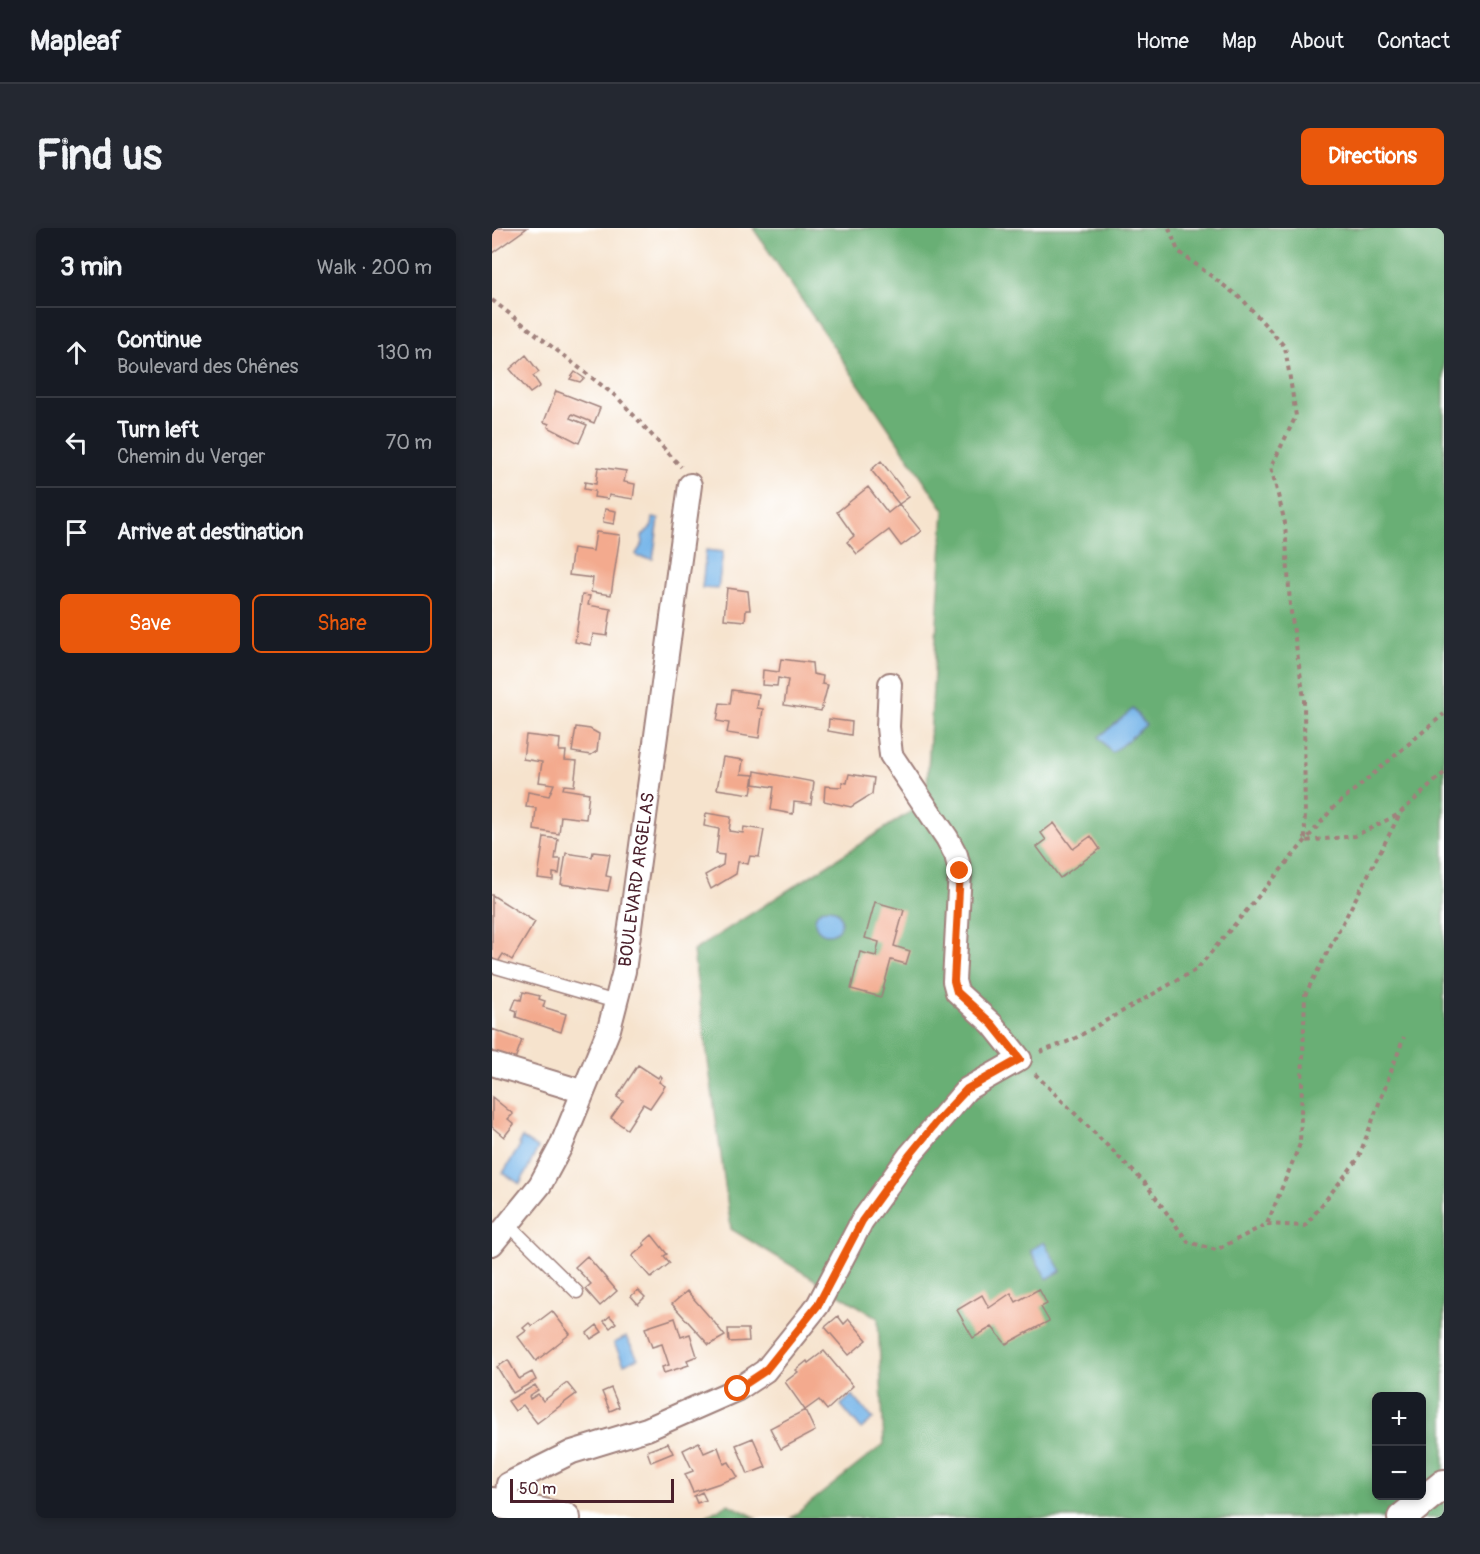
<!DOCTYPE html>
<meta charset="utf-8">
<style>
:root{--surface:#171b24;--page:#242831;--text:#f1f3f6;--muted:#9ea1a6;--line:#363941;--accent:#ea580c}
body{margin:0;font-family:Pangolin,sans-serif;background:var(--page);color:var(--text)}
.controls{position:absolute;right:18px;bottom:18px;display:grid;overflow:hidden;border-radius:9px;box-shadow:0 3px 9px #0003}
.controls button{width:54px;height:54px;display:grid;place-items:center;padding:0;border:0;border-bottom:2px solid var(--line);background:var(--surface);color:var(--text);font:30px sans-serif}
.scale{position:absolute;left:18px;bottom:15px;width:164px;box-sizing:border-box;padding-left:6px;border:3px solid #4a1f2b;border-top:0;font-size:16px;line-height:21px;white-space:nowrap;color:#4a1f2b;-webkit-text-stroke:4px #fff;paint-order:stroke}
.stop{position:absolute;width:18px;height:18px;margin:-14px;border:4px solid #ea580c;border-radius:50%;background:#fff}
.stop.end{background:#ea580c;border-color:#fff;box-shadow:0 2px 6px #0008}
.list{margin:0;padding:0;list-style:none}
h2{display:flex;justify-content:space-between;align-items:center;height:78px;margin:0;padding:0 24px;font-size:26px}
h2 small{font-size:20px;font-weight:400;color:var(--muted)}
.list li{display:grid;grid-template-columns:39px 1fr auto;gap:18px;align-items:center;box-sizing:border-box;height:90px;padding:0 24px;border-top:2px solid var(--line)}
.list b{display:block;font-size:22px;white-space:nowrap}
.list p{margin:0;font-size:20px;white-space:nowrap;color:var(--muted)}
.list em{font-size:20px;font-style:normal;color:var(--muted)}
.actions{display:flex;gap:12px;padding:18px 24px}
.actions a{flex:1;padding:14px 0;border:2px solid var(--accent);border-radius:9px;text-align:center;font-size:21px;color:var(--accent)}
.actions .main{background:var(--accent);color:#fff}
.icon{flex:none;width:33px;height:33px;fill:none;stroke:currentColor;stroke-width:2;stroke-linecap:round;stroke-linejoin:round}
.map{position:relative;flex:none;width:952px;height:1290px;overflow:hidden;border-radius:9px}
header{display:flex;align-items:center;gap:36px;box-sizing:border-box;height:84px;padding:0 30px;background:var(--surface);border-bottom:2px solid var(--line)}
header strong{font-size:28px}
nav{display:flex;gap:33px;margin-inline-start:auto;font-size:21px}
.intro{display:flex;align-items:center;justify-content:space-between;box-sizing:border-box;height:144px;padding:0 36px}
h1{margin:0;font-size:42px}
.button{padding:15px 27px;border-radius:9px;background:var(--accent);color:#fff;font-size:21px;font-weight:700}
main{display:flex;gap:36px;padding:0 36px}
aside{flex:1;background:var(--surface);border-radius:9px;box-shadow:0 3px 9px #0003}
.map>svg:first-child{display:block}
.forest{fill:#69af74;stroke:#5a6750;stroke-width:1.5;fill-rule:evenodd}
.water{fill:#76b5e9;stroke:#606a8a;stroke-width:1.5}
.building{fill:#f3aa8e}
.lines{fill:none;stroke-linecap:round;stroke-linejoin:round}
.service-casing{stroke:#a0817c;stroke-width:15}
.minor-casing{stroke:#a0817c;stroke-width:26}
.tertiary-casing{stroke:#a0817c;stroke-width:32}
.path{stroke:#a0817c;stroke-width:4;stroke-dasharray:4.5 4.5;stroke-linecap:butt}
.service{stroke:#fff;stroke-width:12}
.minor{stroke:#fff;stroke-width:22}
.tertiary{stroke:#fff;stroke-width:28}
.route{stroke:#ea580c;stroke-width:8}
.labels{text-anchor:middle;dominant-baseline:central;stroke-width:4.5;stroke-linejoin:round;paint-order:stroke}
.street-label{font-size:18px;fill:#4a1f2b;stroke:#fff}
</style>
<header>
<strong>Mapleaf</strong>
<nav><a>Home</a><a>Map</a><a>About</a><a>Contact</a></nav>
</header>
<div class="intro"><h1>Find us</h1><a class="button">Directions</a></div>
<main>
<aside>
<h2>3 min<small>Walk · 200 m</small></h2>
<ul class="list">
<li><svg class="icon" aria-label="ahead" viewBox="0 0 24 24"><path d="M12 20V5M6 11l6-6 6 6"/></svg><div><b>Continue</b><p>Boulevard des Chênes</p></div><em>130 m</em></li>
<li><svg class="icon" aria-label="left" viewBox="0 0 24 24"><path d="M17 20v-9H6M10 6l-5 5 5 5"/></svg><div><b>Turn left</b><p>Chemin du Verger</p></div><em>70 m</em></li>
<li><svg class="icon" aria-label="arrive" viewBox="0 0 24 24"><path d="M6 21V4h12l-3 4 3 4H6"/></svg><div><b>Arrive at destination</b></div></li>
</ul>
<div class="actions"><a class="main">Save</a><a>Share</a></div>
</aside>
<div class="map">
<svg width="952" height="1290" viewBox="0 0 952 1290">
<rect width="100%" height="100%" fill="#fff"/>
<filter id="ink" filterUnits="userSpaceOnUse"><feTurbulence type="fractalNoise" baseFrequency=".0167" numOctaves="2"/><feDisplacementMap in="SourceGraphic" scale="12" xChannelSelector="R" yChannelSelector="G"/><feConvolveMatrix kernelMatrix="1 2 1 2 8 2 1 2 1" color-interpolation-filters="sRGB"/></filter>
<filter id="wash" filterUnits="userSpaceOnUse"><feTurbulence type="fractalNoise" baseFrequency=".008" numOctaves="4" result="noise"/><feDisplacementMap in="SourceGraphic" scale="24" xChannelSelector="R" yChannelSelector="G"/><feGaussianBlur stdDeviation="1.35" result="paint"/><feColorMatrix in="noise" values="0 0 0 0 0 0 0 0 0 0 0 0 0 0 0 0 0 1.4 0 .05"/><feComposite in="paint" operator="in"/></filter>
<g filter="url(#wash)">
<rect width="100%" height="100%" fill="#f6e3cd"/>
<path class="forest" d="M 261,0 L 952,0 L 952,1290 L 299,1290 L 392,1216 L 386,1090 L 239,1001 L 201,723 L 434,574 L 452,282 ZM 884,1168 L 930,1168 L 930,1268 L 884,1268 Z
M 236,1276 L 265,1290 L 211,1290 Z"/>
<path class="water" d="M 161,290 L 167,291 L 161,331 L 146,329 L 144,326 L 151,315 L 150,308 L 160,298 Z
M 214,322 L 231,324 L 226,361 L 210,360 Z
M 641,481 L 654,497 L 620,525 L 607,509 Z
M323 693a13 13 0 1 1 26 0a13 13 0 1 1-26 0Z
M 30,910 L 46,920 L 28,956 L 11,945 L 28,918 L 26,916 Z
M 552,1014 L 569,1043 L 555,1051 L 538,1022 Z
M 134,1109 L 146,1130 L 132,1136 L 122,1115 Z
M 360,1167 L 381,1191 L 369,1201 L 349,1177 Z"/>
<g id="blocks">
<path class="building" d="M 0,0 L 35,0 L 0,25 Z
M 34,127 L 47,144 L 41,148 L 48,158 L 38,165 L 18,141 Z
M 83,144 L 92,150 L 88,154 L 78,151 Z
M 64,163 L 108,180 L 102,195 L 80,186 L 78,190 L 95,197 L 87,215 L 56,199 L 57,196 L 52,194 Z
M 389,233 L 417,269 L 407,276 L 379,242 Z
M 106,239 L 134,243 L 132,254 L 143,256 L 141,271 L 117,267 L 116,271 L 102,269 L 103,263 L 92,261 L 93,254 L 104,256 Z
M 376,259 L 396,285 L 407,276 L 429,303 L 409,318 L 397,302 L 365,326 L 355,314 L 362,308 L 345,284 Z
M 113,281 L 124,283 L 122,296 L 111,294 Z
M 104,304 L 128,307 L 119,367 L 99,364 L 101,350 L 77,347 L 81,320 L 101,323 Z
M 235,360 L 256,363 L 258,382 L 254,382 L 253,393 L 232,391 Z
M 90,367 L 98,368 L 96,377 L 119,381 L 115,408 L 101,406 L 99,417 L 83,414 Z
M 289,431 L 320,435 L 321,446 L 331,448 L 330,456 L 336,457 L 329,483 L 292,477 L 296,452 L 286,450 L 285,458 L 270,457 L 271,442 L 287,444 Z
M 240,462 L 267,466 L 265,480 L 271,481 L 267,510 L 235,505 L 237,495 L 225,493 L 228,475 L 238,476 Z
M 337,491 L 360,494 L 359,507 L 336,503 Z
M 84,499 L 98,501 L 107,506 L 105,523 L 99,527 L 80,524 Z
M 34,507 L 68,511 L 67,523 L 74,523 L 73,532 L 85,533 L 82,558 L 72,557 L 71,561 L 97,565 L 94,591 L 69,588 L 67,606 L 42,602 L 44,580 L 34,579 L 36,564 L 57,568 L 62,556 L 47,554 L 50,534 L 31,531 Z
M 231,529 L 251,532 L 249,546 L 262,547 L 259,566 L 225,561 Z
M 263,543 L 322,554 L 319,576 L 302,574 L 301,586 L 279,582 L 282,559 L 262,556 Z
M 357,546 L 382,550 L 380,566 L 359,579 L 332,573 L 333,558 L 350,559 L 350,554 L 355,555 Z
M 214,585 L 239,589 L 237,603 L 251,605 L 252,599 L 272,602 L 267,629 L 258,628 L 256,636 L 246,634 L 244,646 L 219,661 L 213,647 L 231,637 L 232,627 L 224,626 L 227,601 L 212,598 Z
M 562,595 L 581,621 L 599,608 L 608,621 L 568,650 L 545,619 L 554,612 L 549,605 Z
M 52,609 L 66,611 L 63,631 L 69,631 L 67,646 L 61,645 L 61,652 L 46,650 Z
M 101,624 L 118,626 L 114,648 L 119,649 L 116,663 L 69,656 L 74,625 L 100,629 Z
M 0,667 L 43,694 L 20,732 L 11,726 L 6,734 L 0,730 Z
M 383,674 L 412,682 L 402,718 L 418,723 L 414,736 L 399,732 L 389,769 L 359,761 L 368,724 L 384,728 L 387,714 L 373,710 Z
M 31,764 L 48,768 L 47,771 L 53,773 L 51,779 L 74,786 L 69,804 L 24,789 L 25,783 L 20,781 L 24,771 L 29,772 Z
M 0,801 L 30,812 L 22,834 L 0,827 Z
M 146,837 L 166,850 L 168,847 L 170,849 L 167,854 L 173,858 L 158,880 L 151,876 L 135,901 L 119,890 L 131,873 L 125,869 Z
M 0,869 L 21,886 L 16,891 L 22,896 L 12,909 L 0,899 Z
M 160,1007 L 175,1026 L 172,1028 L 178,1035 L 159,1050 L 140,1028 L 153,1017 L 151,1015 Z
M 95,1028 L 125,1063 L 108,1078 L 93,1061 L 99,1056 L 83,1039 Z
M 547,1061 L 555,1076 L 549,1079 L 557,1093 L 514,1116 L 500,1099 L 481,1110 L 465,1082 L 490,1067 L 497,1080 L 519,1065 L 524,1074 Z
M 146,1062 L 153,1069 L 146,1076 L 139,1068 Z
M 195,1063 L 222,1094 L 233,1108 L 217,1117 L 180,1076 Z
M 60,1083 L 78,1106 L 44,1133 L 26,1109 L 34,1103 L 31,1100 L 37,1095 L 40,1098 Z
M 118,1088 L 124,1095 L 118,1100 L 112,1093 Z
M 346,1088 L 352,1096 L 357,1091 L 375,1112 L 357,1127 L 333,1099 Z
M 183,1090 L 189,1109 L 198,1106 L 205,1128 L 195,1132 L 197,1137 L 172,1145 L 170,1139 L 177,1137 L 170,1116 L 160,1119 L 153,1100 Z
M 105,1097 L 110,1104 L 99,1111 L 95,1105 Z
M 236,1101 L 256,1101 L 257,1113 L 237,1114 Z
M 332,1123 L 361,1158 L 335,1182 L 327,1172 L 313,1182 L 293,1154 L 306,1144 L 304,1142 L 315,1133 L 316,1135 Z
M 16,1132 L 27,1151 L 40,1144 L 44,1152 L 21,1165 L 5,1139 Z
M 75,1155 L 84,1166 L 45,1195 L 31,1177 L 23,1183 L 16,1173 L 43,1157 L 46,1162 L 37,1168 L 38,1171 L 46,1166 L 51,1173 Z
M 119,1160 L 127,1179 L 118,1183 L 110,1164 Z
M 313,1182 L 323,1203 L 289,1221 L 278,1200 Z
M 261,1210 L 274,1239 L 256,1246 L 244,1217 Z
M 207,1214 L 212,1225 L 226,1219 L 232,1236 L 237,1234 L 246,1249 L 201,1264 L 193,1246 L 201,1243 L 191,1222 Z
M 176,1215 L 181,1225 L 159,1234 L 155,1223 Z
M 210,1264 L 214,1272 L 205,1275 L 202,1268 Z"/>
</g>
</g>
<g filter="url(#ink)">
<use href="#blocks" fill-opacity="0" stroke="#a0817c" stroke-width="1.5"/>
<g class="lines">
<g class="service-casing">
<path id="service" d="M 0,738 L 124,774
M 17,997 L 85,1064"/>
</g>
<g class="minor-casing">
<g id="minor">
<path d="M 0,836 L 89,863"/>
<path id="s1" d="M 0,1016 L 48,957 L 69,918 L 117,801 L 132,743 L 198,257"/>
<path d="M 14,1275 L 16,1256 L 80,1224 L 155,1201 L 246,1161 L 273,1143 L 326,1077 L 370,993 L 417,928 L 475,861 L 528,831 L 500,796 L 465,764 L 462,753 L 468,643 L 464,627 L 455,610 L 399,527 L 396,499 L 398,456"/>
</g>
</g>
<g class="tertiary-casing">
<path id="tertiary" d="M 0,1274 L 74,1290
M 910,1290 L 952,1256"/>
</g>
<path class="path" d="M 677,0 L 686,23 L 751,72 L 793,119 L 804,188 L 779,239 L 793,295 L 798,377 L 812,471 L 813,613 L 863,608 L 909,585
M 0,72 L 126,170 L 189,239
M 548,824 L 580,812 L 705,741 L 841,580 L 952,486
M 543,846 L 653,955 L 696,1014 L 724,1022 L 775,996 L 808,916 L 813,767 L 909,584 L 952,545
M 775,996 L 813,998 L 866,931 L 912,809"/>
<use href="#service" class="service"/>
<use href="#minor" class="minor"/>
<use href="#tertiary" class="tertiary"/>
</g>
</g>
<g class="lines" filter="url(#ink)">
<path class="route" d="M 246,1161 L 273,1143 L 326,1077 L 370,993 L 417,928 L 448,890 L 475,861 L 528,831 L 500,796 L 465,764 L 462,753 L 468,643"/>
</g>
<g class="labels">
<g class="street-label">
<text stroke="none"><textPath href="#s1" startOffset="399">BOULEVARD ARGELAS</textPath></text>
</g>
</g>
</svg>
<div class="controls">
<button>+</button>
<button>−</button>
</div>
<div class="scale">50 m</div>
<div class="stop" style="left:246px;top:1161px"></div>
<div class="stop end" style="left:468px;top:643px"></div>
</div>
</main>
